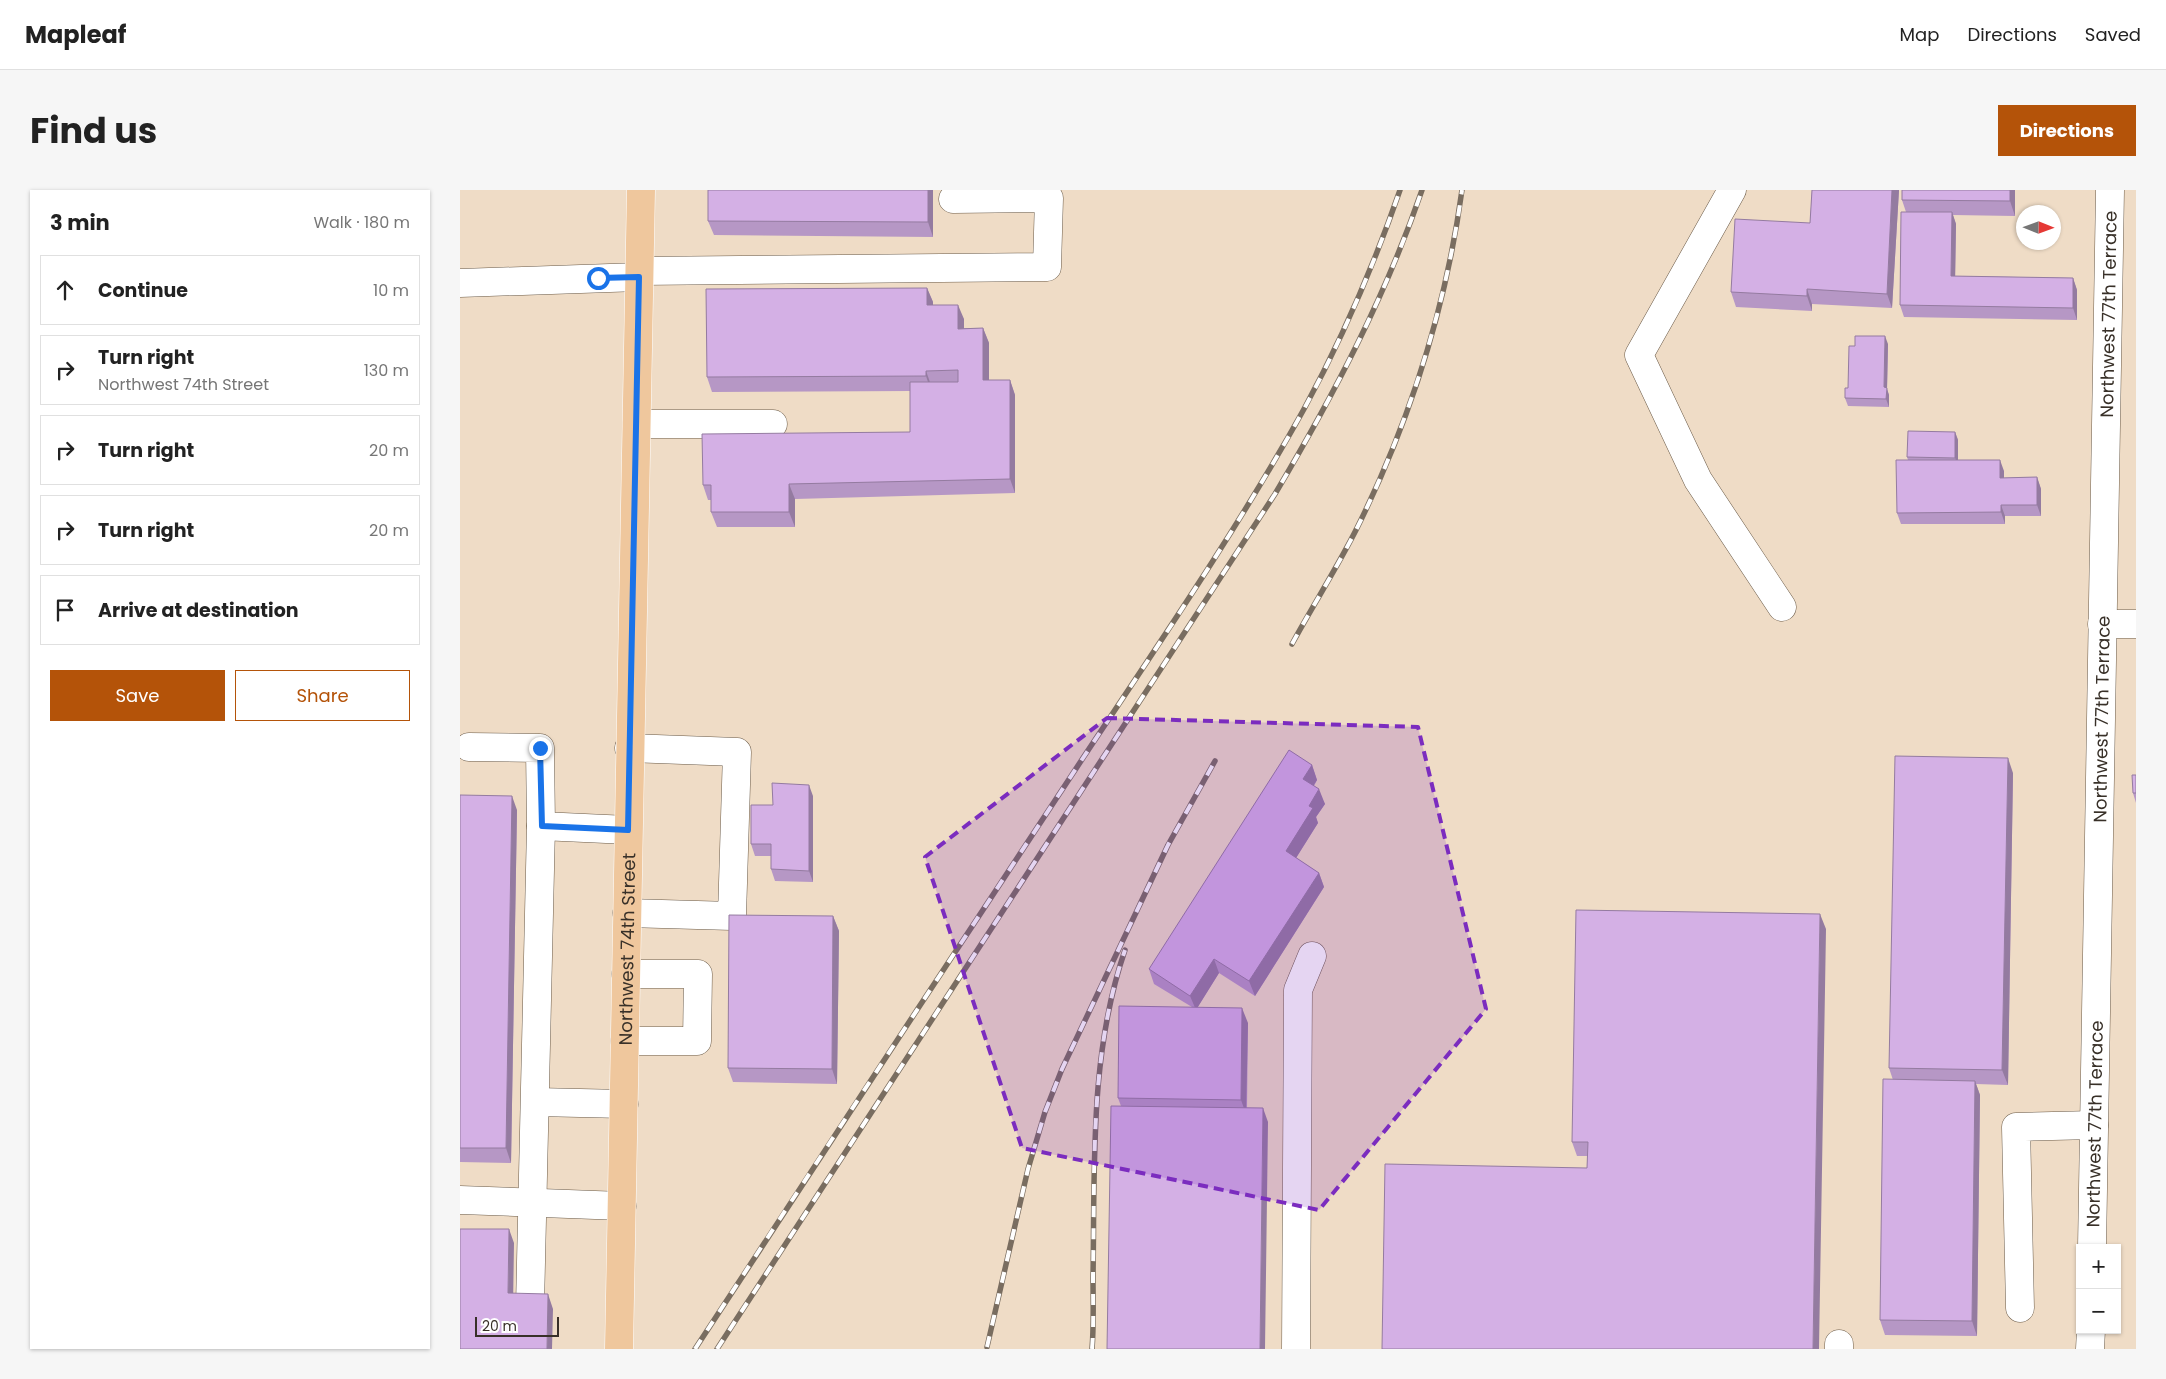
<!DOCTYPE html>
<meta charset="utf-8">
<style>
:root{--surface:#fff;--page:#f6f6f6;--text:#222;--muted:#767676;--line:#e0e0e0;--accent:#b45309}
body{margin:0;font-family:Poppins,sans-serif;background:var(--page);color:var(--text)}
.controls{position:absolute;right:15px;bottom:15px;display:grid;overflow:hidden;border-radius:0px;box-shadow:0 1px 4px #0004}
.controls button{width:45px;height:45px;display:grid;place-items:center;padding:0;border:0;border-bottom:1px solid var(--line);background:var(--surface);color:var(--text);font:25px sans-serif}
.compass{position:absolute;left:1556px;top:15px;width:45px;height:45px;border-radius:50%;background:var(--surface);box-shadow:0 1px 4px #0004;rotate:91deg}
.scale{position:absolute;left:15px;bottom:12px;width:84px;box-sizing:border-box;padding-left:5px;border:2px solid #383028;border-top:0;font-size:14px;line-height:18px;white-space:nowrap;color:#383028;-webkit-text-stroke:4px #fff;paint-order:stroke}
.stop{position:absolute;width:15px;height:15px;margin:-11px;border:4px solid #1a73e8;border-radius:50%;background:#fff}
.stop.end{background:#1a73e8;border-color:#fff;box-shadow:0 1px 5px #0008}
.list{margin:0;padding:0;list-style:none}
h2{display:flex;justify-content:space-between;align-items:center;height:65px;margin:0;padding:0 20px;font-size:21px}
h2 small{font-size:16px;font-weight:400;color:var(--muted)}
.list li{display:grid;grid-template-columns:32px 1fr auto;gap:15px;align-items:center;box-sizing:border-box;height:70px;margin:0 10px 10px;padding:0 10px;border:1px solid var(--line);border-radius:0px}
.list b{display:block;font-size:19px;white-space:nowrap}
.list p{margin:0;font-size:16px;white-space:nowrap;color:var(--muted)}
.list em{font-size:16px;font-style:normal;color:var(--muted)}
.actions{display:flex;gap:10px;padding:15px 20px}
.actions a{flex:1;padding:11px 0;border:1px solid var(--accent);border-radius:0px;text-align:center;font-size:18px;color:var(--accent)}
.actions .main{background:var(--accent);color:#fff}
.icon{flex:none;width:28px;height:28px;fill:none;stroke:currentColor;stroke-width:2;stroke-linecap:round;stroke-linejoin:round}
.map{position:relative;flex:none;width:1676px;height:1159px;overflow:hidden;border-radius:0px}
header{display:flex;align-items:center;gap:30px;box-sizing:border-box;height:70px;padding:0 25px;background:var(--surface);border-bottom:1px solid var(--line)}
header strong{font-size:24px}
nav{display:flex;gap:28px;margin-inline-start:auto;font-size:18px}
.intro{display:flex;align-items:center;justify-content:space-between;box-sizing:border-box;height:120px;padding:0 30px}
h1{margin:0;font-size:35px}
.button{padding:12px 22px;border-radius:0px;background:var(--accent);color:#fff;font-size:18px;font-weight:700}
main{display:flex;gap:30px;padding:0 30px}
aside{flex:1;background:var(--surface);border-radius:0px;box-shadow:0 1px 4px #0004}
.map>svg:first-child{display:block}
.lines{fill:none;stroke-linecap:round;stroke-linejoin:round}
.minor-casing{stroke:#6b5b48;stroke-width:29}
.major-casing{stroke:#fff;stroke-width:29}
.minor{stroke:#fff;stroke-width:28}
.major{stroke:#efc79d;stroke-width:28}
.rail-casing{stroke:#796d60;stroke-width:5.5}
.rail{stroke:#fff;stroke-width:4;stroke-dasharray:11;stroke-linecap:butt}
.wall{fill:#b697c5}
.shaded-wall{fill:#947ba0}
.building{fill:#d4b0e5;stroke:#947ba0}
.route{stroke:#1a73e8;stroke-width:6}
.marked{fill:#7b2cbf;fill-opacity:0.2;stroke:#7b2cbf;stroke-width:4;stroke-dasharray:10 6;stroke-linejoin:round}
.labels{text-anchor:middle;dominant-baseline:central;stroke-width:4;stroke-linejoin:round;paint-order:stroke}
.street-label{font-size:18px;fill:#383028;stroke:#fff}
</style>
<header>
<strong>Mapleaf</strong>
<nav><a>Map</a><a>Directions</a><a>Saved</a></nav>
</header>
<div class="intro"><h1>Find us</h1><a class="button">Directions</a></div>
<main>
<aside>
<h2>3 min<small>Walk · 180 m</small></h2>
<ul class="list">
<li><svg class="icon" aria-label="ahead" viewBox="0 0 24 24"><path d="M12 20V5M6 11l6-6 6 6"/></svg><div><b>Continue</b></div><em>10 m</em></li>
<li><svg class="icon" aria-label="right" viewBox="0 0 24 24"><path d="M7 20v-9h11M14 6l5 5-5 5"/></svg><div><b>Turn right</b><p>Northwest 74th Street</p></div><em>130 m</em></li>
<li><svg class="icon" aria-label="right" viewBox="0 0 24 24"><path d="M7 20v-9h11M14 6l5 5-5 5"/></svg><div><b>Turn right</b></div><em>20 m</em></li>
<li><svg class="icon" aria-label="right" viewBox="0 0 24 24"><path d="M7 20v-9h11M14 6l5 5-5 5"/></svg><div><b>Turn right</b></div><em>20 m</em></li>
<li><svg class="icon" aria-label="arrive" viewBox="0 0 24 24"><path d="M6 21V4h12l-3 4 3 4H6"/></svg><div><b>Arrive at destination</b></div></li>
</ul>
<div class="actions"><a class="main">Save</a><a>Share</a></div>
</aside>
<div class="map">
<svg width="1676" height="1159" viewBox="0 0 1676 1159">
<rect width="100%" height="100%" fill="#efdcc6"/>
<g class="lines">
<g class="minor-casing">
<g id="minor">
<path d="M 1272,0 L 1179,165 L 1238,290 L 1322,417"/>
<path d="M 179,81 L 587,77 L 589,8 L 493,9"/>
<path d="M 0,93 L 179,87"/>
<path d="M 177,234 L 313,234"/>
<path d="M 1642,434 L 1676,434"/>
<path d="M 9,557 L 80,558 L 81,636 L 168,640"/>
<path d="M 167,723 L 272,726 L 277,562 L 169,558"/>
<path d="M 165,851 L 237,851 L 238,784 L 166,784"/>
<path d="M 76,912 L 164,914"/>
<path d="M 0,1010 L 162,1016"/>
<path id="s1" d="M 1632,1058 L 1650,0"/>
<path d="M 70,1116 L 81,636"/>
<path d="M 1560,1118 L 1556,937 L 1634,935"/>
<path d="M 1379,1154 L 1379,1159"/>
<path d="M 836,1159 L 838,800 L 852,766"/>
<path d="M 1630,1159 L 1631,1140"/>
</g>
</g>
<g class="major-casing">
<g id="major">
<path id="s2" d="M 159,1159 L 181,0"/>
</g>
</g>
<use href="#minor" class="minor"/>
<use href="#major" class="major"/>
<g class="rail-casing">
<path id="rail" d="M 832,454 C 853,415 877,378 897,338 C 949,233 986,117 1002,0
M 527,1157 L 568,979 L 585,922 L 602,879 L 708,655 L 755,571
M 235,1159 C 363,962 492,767 621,571 C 698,455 777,340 844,219 C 882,149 914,75 940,0
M 257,1159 L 815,304 C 873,206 925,108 962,0
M 632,1159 C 634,1135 633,1111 633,1087 C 635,978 629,865 665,760"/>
</g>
<use href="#rail" class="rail"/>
</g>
<path class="wall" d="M 473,0 L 473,47 L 254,45 L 248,31 Z
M 1352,0 L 1439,0 L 1432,118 L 1352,114 L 1352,121 L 1276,117 L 1271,102 L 1350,33 Z
M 1555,0 L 1555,26 L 1493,25 L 1496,34 L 1495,86 L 1613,88 L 1617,100 L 1617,130 L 1444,127 L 1440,115 L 1446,22 L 1442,10 Z
M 467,98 L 473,112 L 473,115 L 504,129 L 504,138 L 523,138 L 529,153 L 529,190 L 550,190 L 555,205 L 555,303 L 335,309 L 335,337 L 257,337 L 251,322 L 251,310 L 248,310 L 243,295 L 450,242 L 450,201 L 252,202 L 247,187 Z
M 1428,154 L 1427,199 L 1429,205 L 1429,217 L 1388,216 L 1385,208 L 1388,198 Z
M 1495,242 L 1498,250 L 1498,270 L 1544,281 L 1544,288 L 1577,287 L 1581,299 L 1581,326 L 1545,326 L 1545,334 L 1441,334 L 1437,323 L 1448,270 L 1447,267 Z
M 852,575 L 857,590 L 854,596 L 865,614 L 856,627 L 858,633 L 836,668 L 859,683 L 864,697 L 795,806 L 759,783 L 737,818 L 788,833 L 787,918 L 808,932 L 661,916 L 658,908 L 732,817 L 694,794 L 689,779 Z
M 1553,583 L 1548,895 L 1516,894 L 1520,905 L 1517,1146 L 1425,1145 L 1420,1130 L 1433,890 L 1429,878 Z
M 1676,585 L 1676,613 L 1673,603 Z
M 0,605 L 57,620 L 51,973 L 0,972 Z
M 353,606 L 353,692 L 315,691 L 311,679 L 311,666 L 295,666 L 291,654 L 313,615 Z
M 373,726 L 379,741 L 377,894 L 273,892 L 268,878 Z
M 1366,739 L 1127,978 L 1128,966 L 1117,966 L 1112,952 Z"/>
<path class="shaded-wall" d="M 468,0 L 473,0 L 473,47 L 468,32 Z
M 1432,0 L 1439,0 L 1432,118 L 1427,104 Z
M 1550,0 L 1555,0 L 1555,26 L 1550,11 Z
M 1492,22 L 1496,34 L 1495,97 L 1491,86 Z
M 1613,88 L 1617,100 L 1617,130 L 1613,118 Z
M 467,98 L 473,112 L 473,130 L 467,115 Z
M 1347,99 L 1352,114 L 1352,121 L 1347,106 Z
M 498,115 L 504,129 L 504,153 L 498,139 Z
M 523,138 L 529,153 L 529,205 L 523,190 Z
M 1425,146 L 1428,154 L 1427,199 L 1429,205 L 1429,217 L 1426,209 L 1424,197 Z
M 466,181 L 471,195 L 471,201 L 466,186 Z
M 550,190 L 555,205 L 555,303 L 550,289 Z
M 1495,242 L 1498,250 L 1498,275 L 1495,268 Z
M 1540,270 L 1544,281 L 1544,299 L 1540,288 Z
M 1577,287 L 1581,299 L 1581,326 L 1577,315 Z
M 329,294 L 335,309 L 335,337 L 329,322 Z
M 1541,315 L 1545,326 L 1545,334 L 1541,322 Z
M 1548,568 L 1553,583 L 1548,895 L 1542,880 Z
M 852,575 L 857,590 L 848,604 L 843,589 Z
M 349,595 L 353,606 L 353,692 L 349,681 Z
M 859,599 L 865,614 L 856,627 L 858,633 L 831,676 L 826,661 L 849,616 Z
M 52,606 L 57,620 L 51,973 L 46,958 Z
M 859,683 L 864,697 L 795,806 L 789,791 Z
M 1360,724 L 1366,739 L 1359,1159 L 1353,1159 Z
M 373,726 L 379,741 L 377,894 L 372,879 Z
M 754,769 L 759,783 L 736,820 L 730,806 Z
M 782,818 L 788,833 L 786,924 L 781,910 Z
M 1515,891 L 1520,905 L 1517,1146 L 1512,1131 Z
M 803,918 L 808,932 L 805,1159 L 800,1159 Z
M 49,1039 L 54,1053 L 53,1117 L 48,1103 Z
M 88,1104 L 93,1119 L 92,1159 L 87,1159 Z"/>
<path class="building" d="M 248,0 L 468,0 L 468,32 L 248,31 Z
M 1352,0 L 1432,0 L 1427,104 L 1347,99 L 1347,106 L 1271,102 L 1275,29 L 1350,33 Z
M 1442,0 L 1550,0 L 1550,11 L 1442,10 Z
M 1441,22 L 1492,22 L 1491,86 L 1613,88 L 1613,118 L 1440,115 Z
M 467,98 L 467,115 L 498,115 L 498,139 L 523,138 L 523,190 L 550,190 L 550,289 L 329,294 L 329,322 L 251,322 L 251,295 L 243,295 L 242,244 L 450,242 L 450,192 L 498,192 L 498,180 L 466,181 L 466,186 L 247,187 L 246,99 Z
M 1395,146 L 1425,146 L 1424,197 L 1427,198 L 1426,209 L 1385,208 L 1385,198 L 1388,198 L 1389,156 L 1395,156 Z
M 1448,241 L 1495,242 L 1495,268 L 1447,267 Z
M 1436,270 L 1540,270 L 1540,288 L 1577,287 L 1577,315 L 1541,315 L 1541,322 L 1437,323 Z
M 829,560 L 852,575 L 843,589 L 859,599 L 849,616 L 853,618 L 826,661 L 859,683 L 789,791 L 754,769 L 730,806 L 689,779 Z
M 1435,566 L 1548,568 L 1542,880 L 1429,878 Z
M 1672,585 L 1676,585 L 1676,603 L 1673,603 Z
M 312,593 L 349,595 L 349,681 L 311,679 L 311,654 L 291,654 L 291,615 L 313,615 Z
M 0,605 L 52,606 L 46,958 L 0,958 Z
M 1116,720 L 1360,724 L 1353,1159 L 922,1159 L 925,974 L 1127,978 L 1128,952 L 1112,952 Z
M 269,725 L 373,726 L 372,879 L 268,878 Z
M 659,816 L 782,818 L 781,910 L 658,908 Z
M 1423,889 L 1515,891 L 1512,1131 L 1420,1130 Z
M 651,916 L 803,918 L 800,1159 L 647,1159 Z
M 0,1039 L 49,1039 L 48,1103 L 88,1104 L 87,1159 L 0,1159 Z"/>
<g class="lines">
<path class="route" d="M 80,558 L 82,636 L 168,640 L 179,87 L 138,88"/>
</g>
<path class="marked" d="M 647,528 L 958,537 L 1026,819 L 859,1020 L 562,958 L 465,667 Z"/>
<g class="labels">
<g class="street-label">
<text stroke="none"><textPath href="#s1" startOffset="934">Northwest 77th Terrace</textPath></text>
<text stroke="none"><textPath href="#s1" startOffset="529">Northwest 77th Terrace</textPath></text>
<text stroke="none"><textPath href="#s2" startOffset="400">Northwest 74th Street</textPath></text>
<text stroke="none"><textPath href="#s1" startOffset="124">Northwest 77th Terrace</textPath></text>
</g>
</g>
</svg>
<div class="controls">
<button>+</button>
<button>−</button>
</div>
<svg class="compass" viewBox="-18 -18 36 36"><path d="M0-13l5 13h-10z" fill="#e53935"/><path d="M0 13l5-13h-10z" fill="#767676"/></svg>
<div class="scale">20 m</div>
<div class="stop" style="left:138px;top:88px"></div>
<div class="stop end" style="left:80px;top:558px"></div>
</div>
</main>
